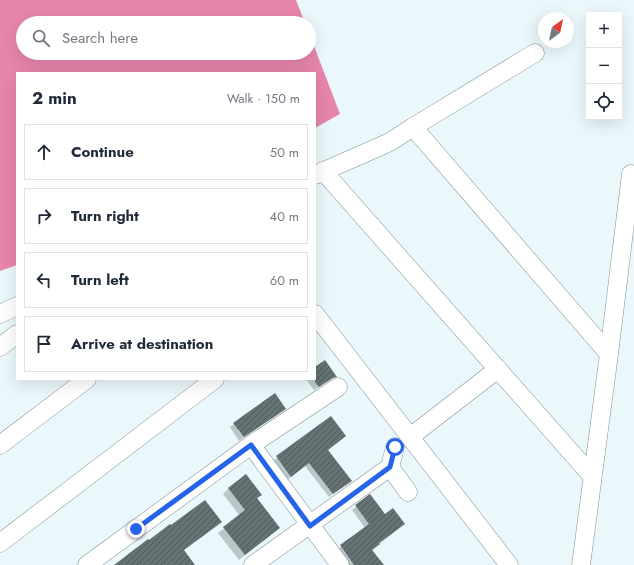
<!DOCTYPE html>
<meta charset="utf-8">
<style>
:root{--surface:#fff;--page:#f6f6f7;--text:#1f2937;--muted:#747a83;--line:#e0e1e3}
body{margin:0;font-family:Jost,sans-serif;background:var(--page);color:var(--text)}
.controls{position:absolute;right:12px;top:12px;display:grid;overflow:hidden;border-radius:0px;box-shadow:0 4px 16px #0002}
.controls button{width:36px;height:36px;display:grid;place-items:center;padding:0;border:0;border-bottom:1px solid var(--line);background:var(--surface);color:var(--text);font:20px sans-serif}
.compass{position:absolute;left:538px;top:12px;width:36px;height:36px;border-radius:50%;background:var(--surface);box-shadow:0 4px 16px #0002;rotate:33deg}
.stop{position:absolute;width:12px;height:12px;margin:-9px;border:3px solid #2563eb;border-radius:50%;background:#fff}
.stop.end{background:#2563eb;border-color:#fff;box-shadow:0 1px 4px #0008}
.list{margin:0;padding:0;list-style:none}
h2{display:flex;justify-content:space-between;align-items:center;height:52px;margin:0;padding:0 16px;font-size:17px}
h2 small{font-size:13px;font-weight:400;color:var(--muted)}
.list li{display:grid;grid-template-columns:26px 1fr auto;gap:12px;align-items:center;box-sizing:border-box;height:56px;margin:0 8px 8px;padding:0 8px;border:1px solid var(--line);border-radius:0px}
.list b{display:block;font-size:15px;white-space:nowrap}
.list em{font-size:13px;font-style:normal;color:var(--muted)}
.icon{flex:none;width:22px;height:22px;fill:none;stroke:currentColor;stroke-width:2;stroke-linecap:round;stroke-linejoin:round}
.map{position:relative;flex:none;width:634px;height:565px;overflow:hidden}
.search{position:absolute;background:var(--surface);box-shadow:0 4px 16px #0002;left:16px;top:16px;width:300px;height:44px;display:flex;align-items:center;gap:10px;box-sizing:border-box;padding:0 14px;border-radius:22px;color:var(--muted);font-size:15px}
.panel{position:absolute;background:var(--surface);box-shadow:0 4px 16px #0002;left:16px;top:72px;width:300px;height:308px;border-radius:0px}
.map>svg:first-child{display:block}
.water{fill:#e885ad}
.shadow{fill:#0003}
.building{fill:url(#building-hatch)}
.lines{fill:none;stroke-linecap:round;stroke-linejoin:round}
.minor-casing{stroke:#839093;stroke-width:19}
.minor{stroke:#fff;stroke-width:18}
.route{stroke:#2563eb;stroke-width:5}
</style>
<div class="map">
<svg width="634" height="565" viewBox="0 0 634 565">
<defs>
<pattern id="building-hatch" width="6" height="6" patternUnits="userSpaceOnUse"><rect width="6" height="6" fill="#667375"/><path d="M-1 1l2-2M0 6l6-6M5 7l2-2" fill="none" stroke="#505a5c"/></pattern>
</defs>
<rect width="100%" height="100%" fill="#eaf8fb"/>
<path class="water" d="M 0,0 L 296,0 L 305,23 L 23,23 L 23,53 L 309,53 L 309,33 L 340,114 L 315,128 L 315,73 L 17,73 L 17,265 L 0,271 Z"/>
<path class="shadow" d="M 315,368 L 336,376 L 332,380 L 327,382 L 314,390 L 306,379 L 315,379 Z
M 285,409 L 239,441 L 230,427 L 234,424 Z
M 331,417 L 345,436 L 327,451 L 350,481 L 329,497 L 305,466 L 287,480 L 273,461 Z
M 229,488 L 261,495 L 256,499 L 279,528 L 239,560 L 218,533 L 240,516 L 223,494 Z
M 370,496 L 385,515 L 404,524 L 372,550 L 383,565 L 348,565 L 337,550 L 365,528 L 352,510 Z"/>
<path class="building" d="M 325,360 L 337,377 L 332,378 L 319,387 L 315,382 L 315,367 Z
M 275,393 L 286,409 L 244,437 L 233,423 Z
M 331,416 L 346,436 L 328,450 L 352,481 L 333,494 L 309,463 L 291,477 L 276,456 Z
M 246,474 L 262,495 L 257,498 L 280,528 L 245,555 L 223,527 L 245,510 L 228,488 Z
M 370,494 L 385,514 L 393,508 L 405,524 L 379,543 L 380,544 L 372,550 L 384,565 L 354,565 L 340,545 L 369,524 L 355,505 Z
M 205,500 L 222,522 L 184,550 L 195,565 L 114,565 L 148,539 L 149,540 L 170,524 L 171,525 Z"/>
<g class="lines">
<g class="minor-casing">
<path id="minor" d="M 413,127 L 609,354
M 323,171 L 592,476
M 315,175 L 390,142 L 413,127 L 535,53
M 0,314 L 17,306
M 315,314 L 509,565
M 0,347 L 17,334
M 410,437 L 498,369
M 0,445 L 87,379
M 251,445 L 340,565
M 390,467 L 408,492
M 0,543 L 215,379
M 87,565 L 251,445 L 338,387
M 253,565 L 390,467 L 395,447
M 581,565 L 609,354 L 631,174"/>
</g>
<use href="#minor" class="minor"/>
</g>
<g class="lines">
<path class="route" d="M 136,529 L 251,445 L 310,526 L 390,467 L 395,447"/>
</g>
</svg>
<div class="controls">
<button>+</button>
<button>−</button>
<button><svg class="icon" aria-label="locate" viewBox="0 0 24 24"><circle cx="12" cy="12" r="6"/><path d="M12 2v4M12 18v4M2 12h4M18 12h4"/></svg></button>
</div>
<svg class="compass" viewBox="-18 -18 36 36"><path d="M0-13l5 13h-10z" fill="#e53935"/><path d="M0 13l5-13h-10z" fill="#747a83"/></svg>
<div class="stop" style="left:395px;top:447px"></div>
<div class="stop end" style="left:136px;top:529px"></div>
<div class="search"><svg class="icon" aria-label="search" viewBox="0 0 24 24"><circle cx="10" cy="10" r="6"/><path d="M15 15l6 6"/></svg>Search here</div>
<section class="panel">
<h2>2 min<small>Walk · 150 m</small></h2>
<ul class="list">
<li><svg class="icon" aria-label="ahead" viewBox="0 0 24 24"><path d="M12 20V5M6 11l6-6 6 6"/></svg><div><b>Continue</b></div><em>50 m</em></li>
<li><svg class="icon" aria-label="right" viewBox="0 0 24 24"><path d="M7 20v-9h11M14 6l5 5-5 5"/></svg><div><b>Turn right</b></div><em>40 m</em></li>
<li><svg class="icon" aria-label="left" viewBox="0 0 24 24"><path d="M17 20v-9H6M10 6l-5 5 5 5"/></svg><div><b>Turn left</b></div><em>60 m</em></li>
<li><svg class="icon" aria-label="arrive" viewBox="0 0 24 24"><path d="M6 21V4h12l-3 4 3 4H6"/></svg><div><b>Arrive at destination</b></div></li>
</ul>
</section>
</div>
